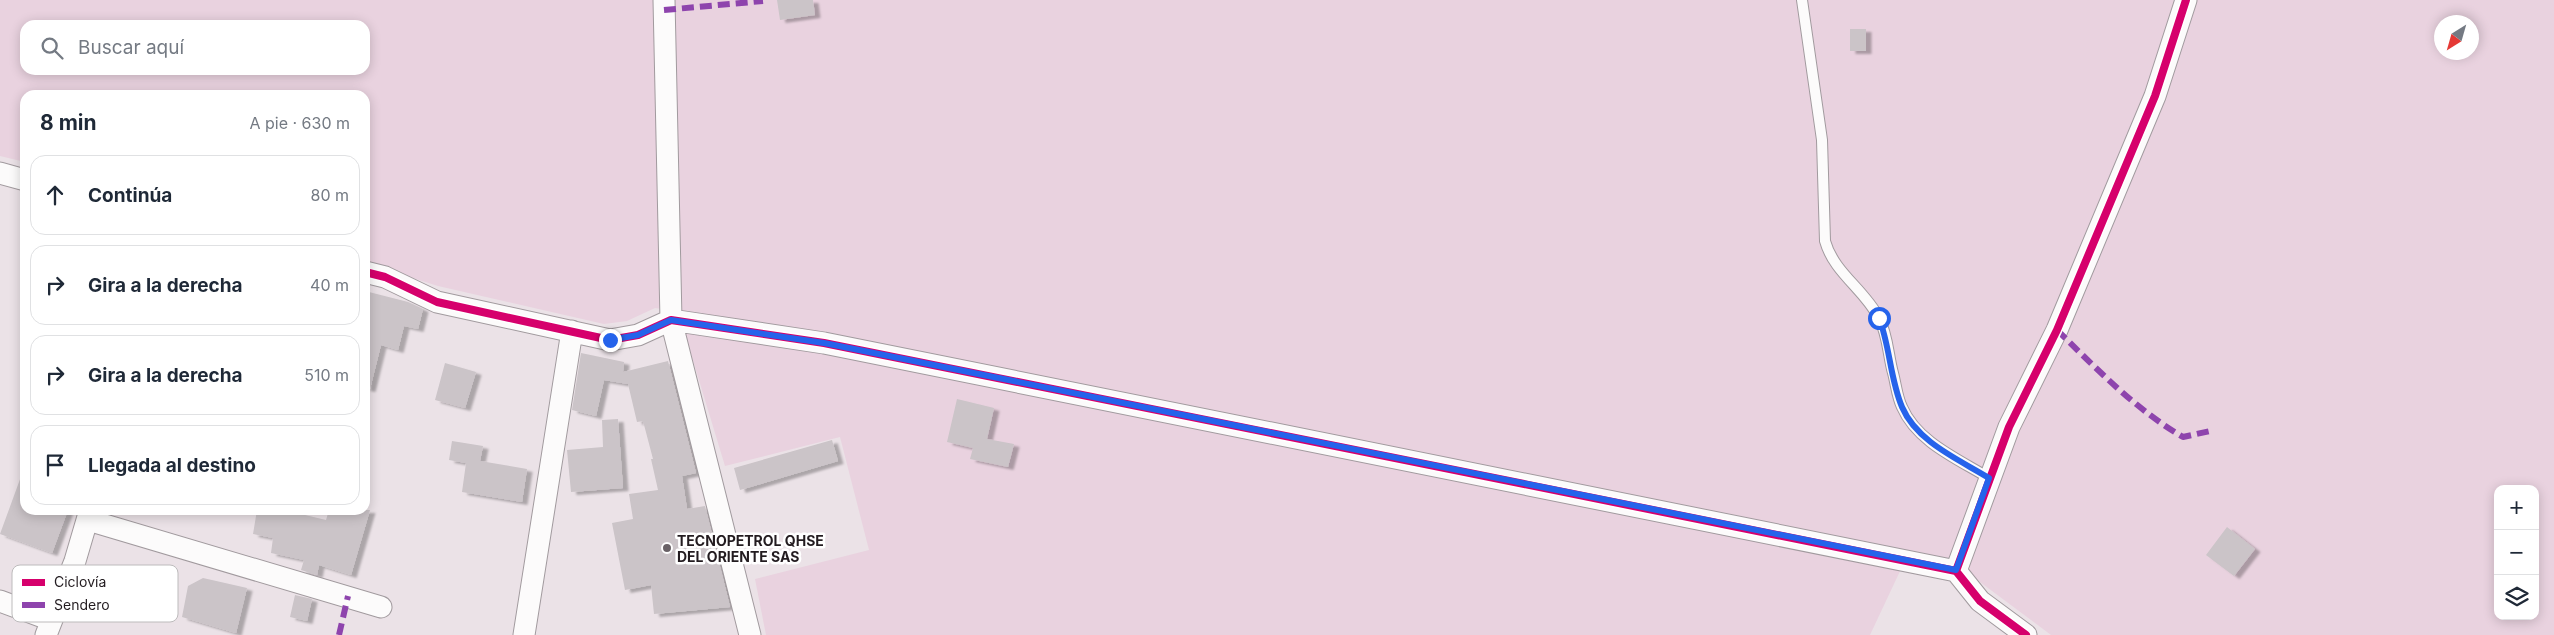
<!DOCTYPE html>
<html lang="es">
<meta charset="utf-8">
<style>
:root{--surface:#fff;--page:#f6f6f7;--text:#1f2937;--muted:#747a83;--line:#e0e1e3}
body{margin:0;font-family:Inter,sans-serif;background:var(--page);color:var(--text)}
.controls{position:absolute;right:15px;bottom:15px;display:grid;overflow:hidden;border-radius:10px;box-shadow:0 2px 12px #0003}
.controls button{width:45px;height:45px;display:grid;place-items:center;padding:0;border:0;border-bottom:1px solid var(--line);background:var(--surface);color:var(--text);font:25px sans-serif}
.compass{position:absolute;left:2434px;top:15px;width:45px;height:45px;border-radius:50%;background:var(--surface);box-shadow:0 2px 12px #0003;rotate:217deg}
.stop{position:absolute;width:15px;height:15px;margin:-11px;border:4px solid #2563eb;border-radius:50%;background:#fff}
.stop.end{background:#2563eb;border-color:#fff;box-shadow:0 1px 5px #0008}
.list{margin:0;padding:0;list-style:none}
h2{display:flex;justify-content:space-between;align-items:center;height:65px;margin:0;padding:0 20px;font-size:21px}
h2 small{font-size:16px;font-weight:400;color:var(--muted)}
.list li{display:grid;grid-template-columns:32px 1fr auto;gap:15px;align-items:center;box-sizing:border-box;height:80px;margin:0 10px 10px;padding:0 10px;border:1px solid var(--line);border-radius:15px}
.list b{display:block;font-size:19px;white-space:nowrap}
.list em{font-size:16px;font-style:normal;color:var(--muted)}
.icon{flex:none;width:28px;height:28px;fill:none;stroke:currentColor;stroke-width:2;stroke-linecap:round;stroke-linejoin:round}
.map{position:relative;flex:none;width:2554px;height:635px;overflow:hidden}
.search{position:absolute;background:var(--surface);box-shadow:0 2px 12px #0003;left:20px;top:20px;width:350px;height:55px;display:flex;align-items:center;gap:12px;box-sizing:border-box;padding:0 18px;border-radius:15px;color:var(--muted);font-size:19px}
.panel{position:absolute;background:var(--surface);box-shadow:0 2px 12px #0003;left:20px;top:90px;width:350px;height:425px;border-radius:15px}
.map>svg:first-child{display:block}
.green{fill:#e9d2df;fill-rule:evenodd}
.building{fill:#cbc4c8;filter:url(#shadow)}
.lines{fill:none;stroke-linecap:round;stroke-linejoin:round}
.lane-casing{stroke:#a19a9e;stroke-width:12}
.street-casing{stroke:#a19a9e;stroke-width:23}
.lane{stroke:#fcfbfb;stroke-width:10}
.street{stroke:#fcfbfb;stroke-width:21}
.quiet{stroke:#8e44ad;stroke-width:6;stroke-dasharray:12 6;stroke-linecap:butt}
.cycleway-casing{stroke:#fff;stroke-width:11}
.cycleway{stroke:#d6006c;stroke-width:8}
.route{stroke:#2563eb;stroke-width:6}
.poi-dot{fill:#696166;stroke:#fff;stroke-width:2}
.labels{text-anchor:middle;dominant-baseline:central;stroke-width:5;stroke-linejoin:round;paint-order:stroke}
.poi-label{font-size:14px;font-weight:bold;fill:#231c20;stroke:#fff;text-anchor:start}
.key{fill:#fff;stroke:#bdbbbc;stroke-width:1}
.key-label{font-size:14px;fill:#231c20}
</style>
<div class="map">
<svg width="2554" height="635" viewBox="0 0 2554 635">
<defs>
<filter id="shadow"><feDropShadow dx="5.5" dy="3" stdDeviation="1" flood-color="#0004"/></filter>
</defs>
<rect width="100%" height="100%" fill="#ebe2e7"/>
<path class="green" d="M 0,0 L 2554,0 L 2554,635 L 2051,635 L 1949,559 L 1909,552 L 1870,635 L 766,635 L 755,579 L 869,550 L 840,437 L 725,466 L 678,311 L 655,308 L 627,321 L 604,324 L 438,286 L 365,263 L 365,95 L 25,95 L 25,162 L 0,156 ZM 2442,22 L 2472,22 L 2472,52 L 2442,52 ZM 25,25 L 365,25 L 365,70 L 25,70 ZM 2498,489 L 2535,489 L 2535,616 L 2498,616 Z"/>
<path class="building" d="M 777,0 L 813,0 L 815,15 L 780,20 Z
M 1850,29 L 1866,29 L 1866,51 L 1850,51 Z
M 365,291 L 408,302 L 423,309 L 418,329 L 404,326 L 398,350 L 381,345 L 370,389 L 365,388 Z
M 581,353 L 624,362 L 623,372 L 668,361 L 696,473 L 682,476 L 687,509 L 705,506 L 730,607 L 654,614 L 651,585 L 625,590 L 612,523 L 633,519 L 629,494 L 658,490 L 651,459 L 653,459 L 643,421 L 637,422 L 628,384 L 604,380 L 596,416 L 572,410 Z
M 445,363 L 476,372 L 465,408 L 435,400 Z
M 957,399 L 994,408 L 987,439 L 1014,444 L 1008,467 L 970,459 L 973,448 L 947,442 Z
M 618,419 L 623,488 L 571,492 L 567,450 L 603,447 L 602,420 Z
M 832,440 L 838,461 L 740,490 L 734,468 Z
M 452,441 L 483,446 L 480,461 L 527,469 L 522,502 L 462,492 L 466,463 L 449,460 Z
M 23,471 L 25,510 L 68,510 L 52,553 L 0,534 Z
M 257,510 L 284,510 L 326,520 L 329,510 L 370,510 L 351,575 L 319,565 L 317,575 L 301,570 L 304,560 L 271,553 L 273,538 L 253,534 Z
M 2227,527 L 2255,549 L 2234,576 L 2206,555 Z
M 203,578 L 247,588 L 236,633 L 182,617 L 188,586 Z
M 295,595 L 312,599 L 307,621 L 290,617 Z"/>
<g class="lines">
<g class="lane-casing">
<path id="lane" d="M 1802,0 L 1822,140 L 1825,241 C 1834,273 1864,289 1879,318 C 1888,335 1888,355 1893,373 C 1896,384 1897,397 1902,407 C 1917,442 1958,459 1989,478"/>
</g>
<g class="street-casing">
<path id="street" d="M 664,0 L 671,320 L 750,635
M 0,173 L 25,180
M 365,272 L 385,277 L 437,302 L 610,340 L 638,335 L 671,320 L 824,343 L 1956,571
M 88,520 L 381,607
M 0,601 L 51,620
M 46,635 L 75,561 L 90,510
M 524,635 L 572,331
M 2026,635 L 1980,601 L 1956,571 L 2009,427 L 2057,330 L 2155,96 L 2186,0"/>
</g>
<use href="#lane" class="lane"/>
<use href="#street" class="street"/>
<path class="quiet" d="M 664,10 L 763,1
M 2057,330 C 2097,369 2135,409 2183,437 L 2210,431
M 339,635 L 348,596"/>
<g class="cycleway-casing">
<path id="cycleway" d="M 365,272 L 385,277 L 437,302 L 610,340 L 638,335 L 671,320 L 824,343 L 1956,571
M 2026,635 L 1980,601 L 1956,571 L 2009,427 L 2057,330 L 2155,96 L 2186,0"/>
</g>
<use href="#cycleway" class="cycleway"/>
</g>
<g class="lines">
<path class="route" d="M 610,340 L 638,335 L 671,320 L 824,343 L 1956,570 L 1989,478 C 1958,459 1917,442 1902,407 C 1890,379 1890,346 1879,318"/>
</g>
<circle class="poi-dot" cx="667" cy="548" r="5"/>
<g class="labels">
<g class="poi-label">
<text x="677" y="540">TECNOPETROL QHSE<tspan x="677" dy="16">DEL ORIENTE SAS</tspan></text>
</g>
</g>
<rect x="12" y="565" width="166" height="57" rx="8" class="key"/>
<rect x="22" y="579" width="23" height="7" fill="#d6006c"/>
<rect x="22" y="602" width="23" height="6" fill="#8e44ad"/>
<g class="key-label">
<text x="54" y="587">Ciclovía</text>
<text x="54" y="610">Sendero</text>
</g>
</svg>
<div class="controls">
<button>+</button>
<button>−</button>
<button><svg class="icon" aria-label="layers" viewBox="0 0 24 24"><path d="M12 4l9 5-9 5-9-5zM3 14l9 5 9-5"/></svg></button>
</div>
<svg class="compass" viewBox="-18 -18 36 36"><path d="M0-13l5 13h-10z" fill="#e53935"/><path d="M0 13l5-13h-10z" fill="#747a83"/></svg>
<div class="stop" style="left:1879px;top:318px"></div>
<div class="stop end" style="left:610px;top:340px"></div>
<div class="search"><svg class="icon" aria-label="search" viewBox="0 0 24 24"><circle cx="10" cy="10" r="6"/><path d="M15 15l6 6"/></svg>Buscar aquí</div>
<section class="panel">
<h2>8 min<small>A pie · 630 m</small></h2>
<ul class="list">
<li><svg class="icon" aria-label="ahead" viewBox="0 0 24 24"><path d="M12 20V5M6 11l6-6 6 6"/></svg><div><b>Continúa</b></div><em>80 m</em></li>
<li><svg class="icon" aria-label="right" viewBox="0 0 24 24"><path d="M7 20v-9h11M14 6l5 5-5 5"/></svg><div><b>Gira a la derecha</b></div><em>40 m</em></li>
<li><svg class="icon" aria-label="right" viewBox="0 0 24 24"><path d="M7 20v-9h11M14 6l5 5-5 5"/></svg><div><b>Gira a la derecha</b></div><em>510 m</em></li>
<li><svg class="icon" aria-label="arrive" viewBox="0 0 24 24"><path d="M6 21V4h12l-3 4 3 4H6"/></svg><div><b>Llegada al destino</b></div></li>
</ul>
</section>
</div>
